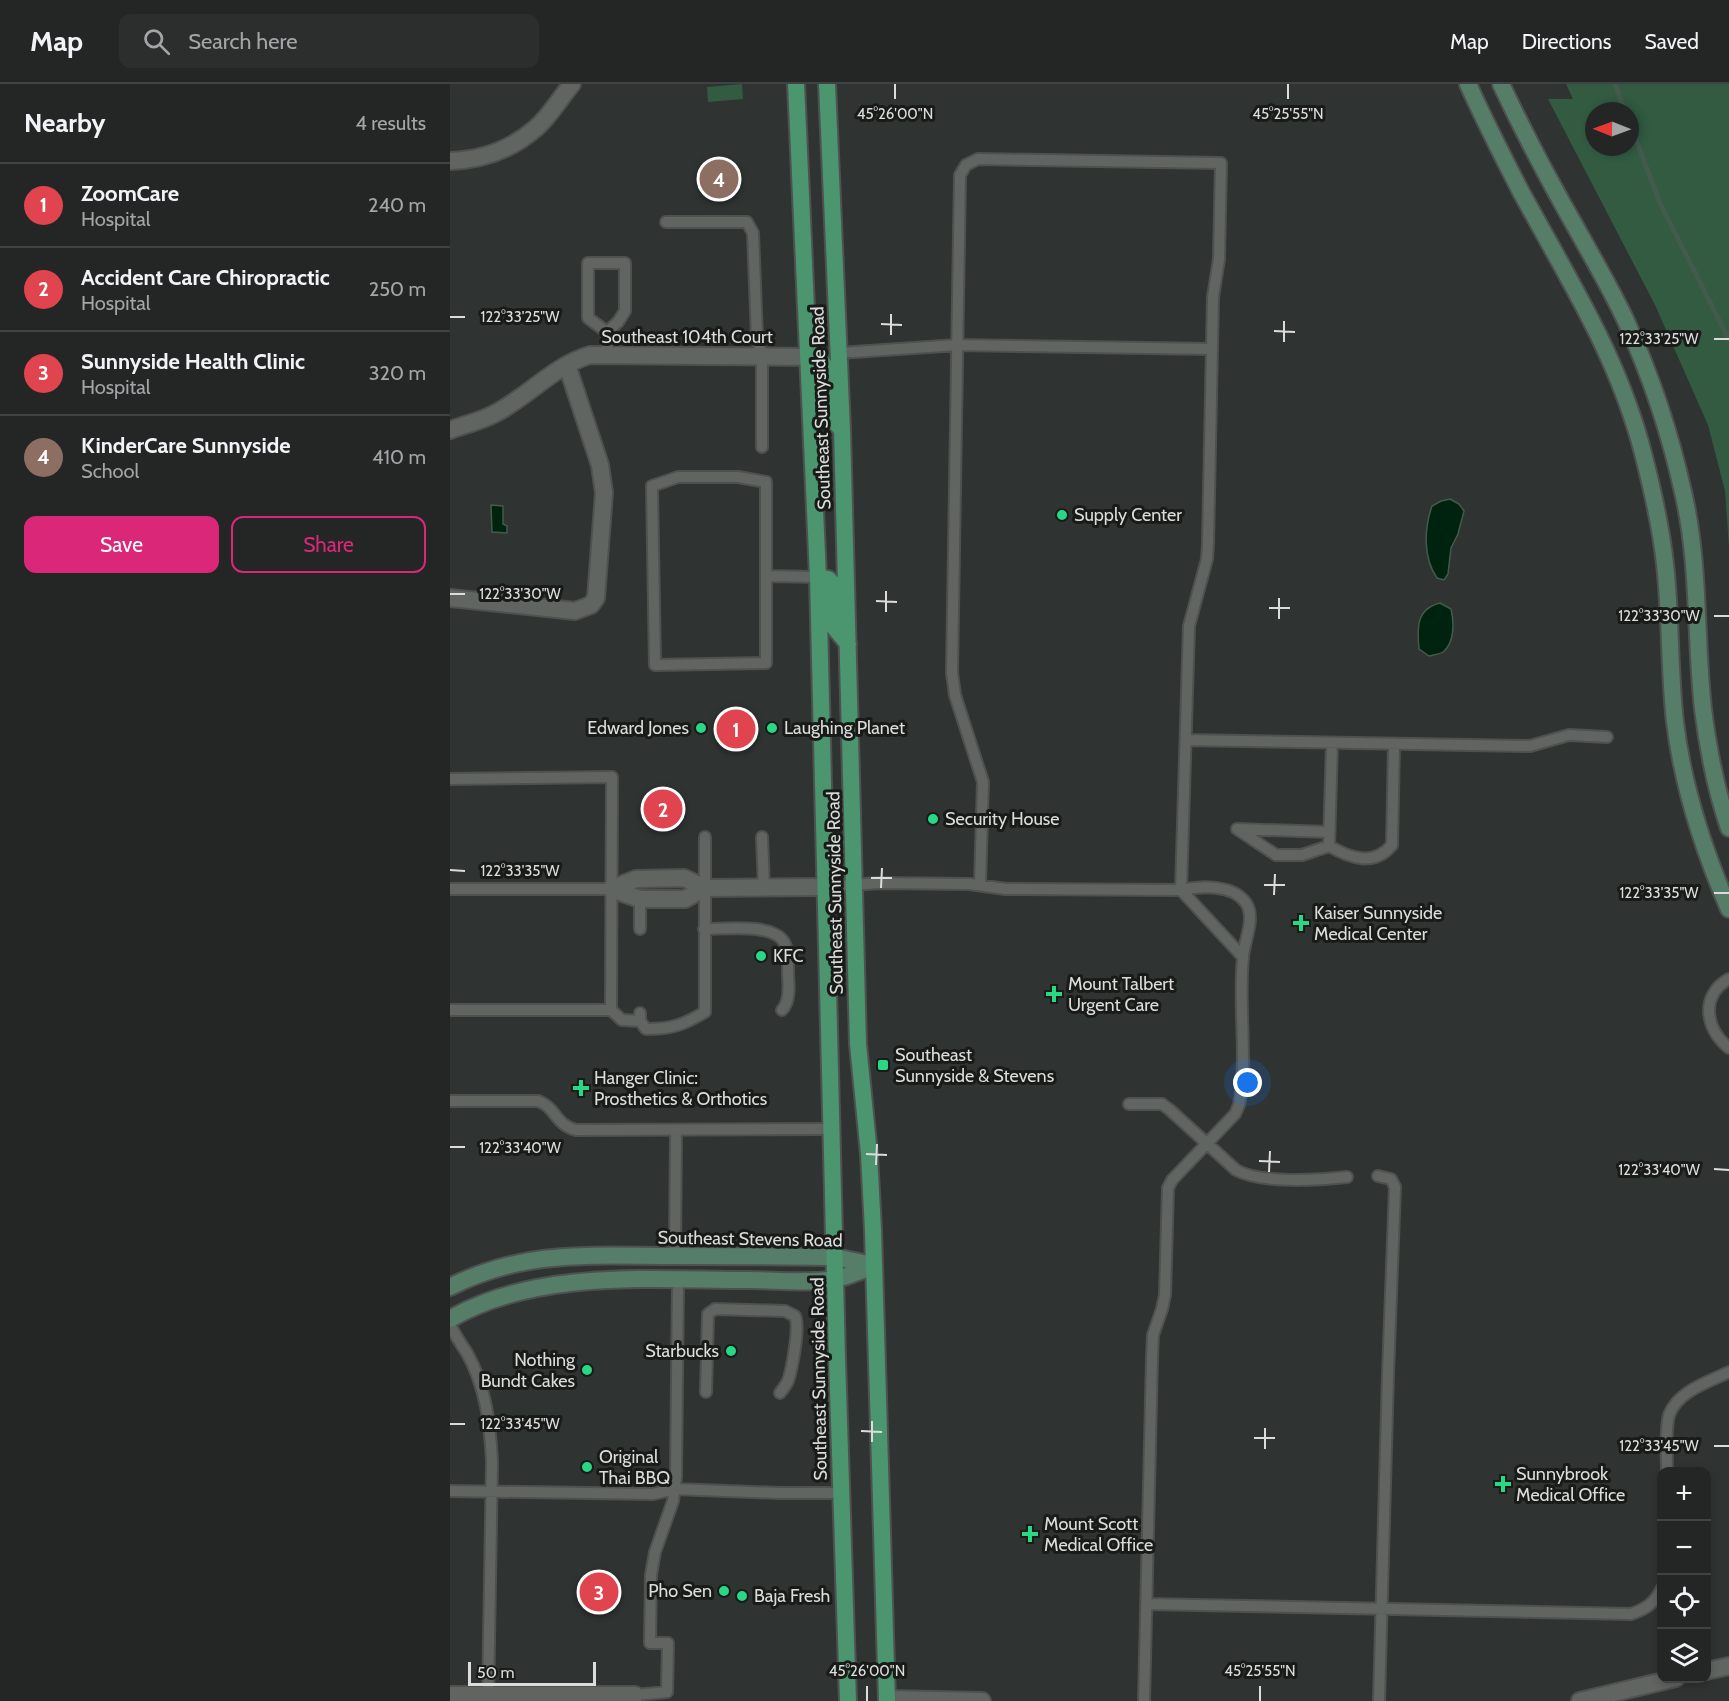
<!DOCTYPE html>
<meta charset="utf-8">
<style>
:root{--surface:#232625;--page:#2b2e2d;--text:#f1f3f6;--muted:#a3a5a7;--line:#404342;--accent:#db2777}
body{margin:0;font-family:Cabin,sans-serif;background:var(--page);color:var(--text)}
.controls{position:absolute;right:18px;bottom:18px;display:grid;overflow:hidden;border-radius:12px;box-shadow:0 3px 9px #0003}
.controls button{width:54px;height:54px;display:grid;place-items:center;padding:0;border:0;border-bottom:2px solid var(--line);background:var(--surface);color:var(--text);font:30px sans-serif}
.compass{position:absolute;left:1135px;top:18px;width:54px;height:54px;border-radius:50%;background:var(--surface);box-shadow:0 3px 9px #0003;rotate:271deg}
.scale{position:absolute;left:18px;bottom:15px;width:128px;box-sizing:border-box;padding-left:6px;border:3px solid #dbdddc;border-top:0;font-size:16px;line-height:21px;white-space:nowrap;color:#dbdddc;-webkit-text-stroke:4px #191b19;paint-order:stroke}
.you{position:absolute;left:798px;top:999px;width:21px;height:21px;margin:-15px;border:4px solid #fff;border-radius:50%;background:#1a73e8;box-shadow:0 0 0 9px #1a73e833}
.badge{display:grid;place-items:center;width:39px;height:39px;border-radius:50%;background:var(--accent);color:#fff;font-size:20px;font-weight:700}
.pin{position:absolute;translate:-50% -50%;border:3px solid #fff;box-shadow:0 2px 6px #0006}
.list{margin:0;padding:0;list-style:none}
h2{display:flex;justify-content:space-between;align-items:center;height:78px;margin:0;padding:0 24px;font-size:26px}
h2 small{font-size:20px;font-weight:400;color:var(--muted)}
.list li{display:grid;grid-template-columns:39px 1fr auto;gap:18px;align-items:center;box-sizing:border-box;height:84px;padding:0 24px;border-top:2px solid var(--line)}
.list b{display:block;font-size:22px;white-space:nowrap}
.list p{margin:0;font-size:20px;white-space:nowrap;color:var(--muted)}
.list em{font-size:20px;font-style:normal;color:var(--muted)}
.actions{display:flex;gap:12px;padding:18px 24px}
.actions a{flex:1;padding:14px 0;border:2px solid var(--accent);border-radius:12px;text-align:center;font-size:21px;color:var(--accent)}
.actions .main{background:var(--accent);color:#fff}
.icon{flex:none;width:33px;height:33px;fill:none;stroke:currentColor;stroke-width:2;stroke-linecap:round;stroke-linejoin:round}
.map{position:relative;flex:none;width:1279px;height:1617px;overflow:hidden}
header{display:flex;align-items:center;gap:36px;box-sizing:border-box;height:84px;padding:0 30px;background:var(--surface);border-bottom:2px solid var(--line)}
header strong{font-size:28px}
nav{display:flex;gap:33px;margin-inline-start:auto;font-size:21px}
.search{width:420px;height:54px;background:var(--page);display:flex;align-items:center;gap:15px;box-sizing:border-box;padding:0 21px;border-radius:12px;color:var(--muted);font-size:22px}
main{display:flex}
aside{flex:1;background:var(--surface)}
.map>svg:first-child{display:block}
.green{fill:#325b42;fill-rule:evenodd}
.water{fill:#002310;stroke:#425b4d;stroke-width:1.5}
.lines{fill:none;stroke-linecap:round;stroke-linejoin:round}
.stream{stroke:#425b4d;stroke-width:5}
.service-casing{stroke:#4e5150;stroke-width:14}
.minor-casing{stroke:#4e5150;stroke-width:20}
.tertiary-casing{stroke:#4e5150;stroke-width:20}
.secondary-casing{stroke:#4e5150;stroke-width:20}
.primary-casing{stroke:#4e5150;stroke-width:20}
.service{stroke:#616562;stroke-width:10}
.minor{stroke:#616562;stroke-width:16}
.tertiary{stroke:#616562;stroke-width:16}
.secondary{stroke:#567d68;stroke-width:16}
.primary{stroke:#4b966e;stroke-width:16}
.ticks{fill:none;stroke:#dbdddc;stroke-width:2}
.poi-dot{fill:#28d885;stroke:#191b19;stroke-width:2}
.labels{text-anchor:middle;dominant-baseline:central;stroke-width:6;stroke-linejoin:round;paint-order:stroke}
.street-label{font-size:18px;fill:#dbdddc;stroke:#191b19}
.poi-label{font-size:18px;fill:#dbdddc;stroke:#191b19;text-anchor:start}
.ticks-label{font-size:15px;text-anchor:middle;fill:#dbdddc;stroke:#191b19;stroke-width:6;stroke-linejoin:round;paint-order:stroke}
</style>
<header>
<strong>Map</strong>
<div class="search"><svg class="icon" aria-label="search" viewBox="0 0 24 24"><circle cx="10" cy="10" r="6"/><path d="M15 15l6 6"/></svg>Search here</div>
<nav><a>Map</a><a>Directions</a><a>Saved</a></nav>
</header>
<main>
<aside>
<h2>Nearby<small>4 results</small></h2>
<ul class="list">
<li><span class="badge" style="background:#e0444e">1</span><div><b>ZoomCare</b><p>Hospital</p></div><em>240 m</em></li>
<li><span class="badge" style="background:#e0444e">2</span><div><b>Accident Care Chiropractic</b><p>Hospital</p></div><em>250 m</em></li>
<li><span class="badge" style="background:#e0444e">3</span><div><b>Sunnyside Health Clinic</b><p>Hospital</p></div><em>320 m</em></li>
<li><span class="badge" style="background:#8d6e63">4</span><div><b>KinderCare Sunnyside</b><p>School</p></div><em>410 m</em></li>
</ul>
<div class="actions"><a class="main">Save</a><a>Share</a></div>
</aside>
<div class="map">
<svg width="1279" height="1617" viewBox="0 0 1279 1617">
<rect width="100%" height="100%" fill="#2f3331"/>
<path class="green" d="M 292,0 L 293,15 L 258,18 L 257,3 Z
M 1116,0 L 1279,0 L 1279,463 L 1275,407 L 1258,341 L 1205,221 L 1098,15 L 1123,15 ZM 1144,27 L 1180,27 L 1180,63 L 1144,63 Z"/>
<path class="water" d="M 1000,415 L 1009,420 L 1014,427 L 1008,450 L 1001,464 L 998,490 L 994,496 L 987,494 C 973,474 974,445 982,422 L 991,417 Z
M 41,421 L 53,422 L 53,440 L 57,442 L 57,449 L 42,448 Z
M 990,519 L 1001,525 C 1004,537 1005,559 993,568 C 990,570 983,571 979,572 L 969,565 C 967,544 966,525 990,519 Z"/>
<g class="lines">
<path class="stream" d="M 1165,0 L 1175,27
M 1180,40 L 1210,119 L 1279,256"/>
<g class="service-casing">
<path id="service" d="M 216,138 L 297,138 L 303,149 L 307,253 L 312,273 L 312,363
M 389,269 L 508,261 L 762,265
M 157,272 L 157,248 L 168,238 L 175,227 L 175,179 L 138,179 L 138,234 L 157,248
M 228,393 L 288,393 L 316,398 L 316,579 L 205,581 L 202,402 Z
M 316,492 L 368,493
M 736,656 L 1080,662 L 1119,651 L 1157,653
M 0,695 L 162,693 L 161,926
M 787,745 L 826,771 L 852,771 L 879,762 C 900,774 924,783 942,761 L 944,660
M 787,745 L 879,748
M 312,753 L 314,804
M 879,762 L 882,659
M 530,801 L 533,698 L 505,611 L 502,589 L 510,91 L 516,81 L 528,75 L 771,79 L 769,175 L 763,213 L 758,459 L 757,475 L 739,542 L 731,806 L 793,873
M 376,803 L 428,799 L 519,800 L 556,805 L 731,806 C 750,802 783,800 796,819 C 806,834 794,857 793,873 C 788,922 798,973 789,1021 L 785,1030 L 722,1096 L 718,1104 L 715,1211 L 712,1225 L 703,1251 L 702,1274 L 694,1617
M 0,805 L 161,805
M 190,845 L 190,815
M 254,845 C 275,845 323,839 334,858 C 339,867 338,881 338,891 C 339,902 340,918 332,926
M 1279,895 C 1250,911 1255,945 1279,964
M 0,926 L 161,926 L 172,936 L 190,937
M 190,929 L 190,937 L 196,945 C 222,945 233,941 255,928 L 255,753
M 0,1017 L 88,1017 C 106,1023 105,1041 126,1046 L 382,1045
M 679,1020 L 712,1020 L 720,1026 L 786,1086 C 811,1100 869,1096 897,1093
M 928,1092 L 941,1095 L 945,1103 L 938,1290 L 929,1617
M 225,1172 L 226,1046
M 0,1241 C 5,1251 11,1260 17,1269 C 36,1303 40,1340 42,1377 L 38,1616
M 256,1308 L 258,1230 L 265,1225 L 335,1227 L 345,1232 C 350,1243 342,1285 338,1297 C 336,1301 333,1305 330,1309
M 1217,1388 C 1217,1372 1215,1345 1219,1331 C 1228,1307 1258,1298 1279,1288
M 0,1407 L 203,1410 L 225,1405 L 329,1409 L 391,1409
M 697,1520 L 1181,1530 C 1196,1525 1205,1519 1212,1504
M 185,1611 L 217,1608 L 218,1559 L 200,1559 L 201,1491 L 205,1468 L 223,1417 L 226,1393 L 228,1196"/>
</g>
<g class="minor-casing">
<path id="minor" d="M 0,77 C 32,76 62,65 86,44 C 100,32 110,14 122,0
M 0,346 C 14,341 31,337 44,330 C 78,313 103,282 140,271 L 359,273
M 0,514 L 125,527 L 141,521 L 146,514 L 154,409 L 150,381 L 117,281
M 161,805 L 186,795 L 234,794 L 255,804 L 376,803
M 161,805 L 190,815 L 235,815 L 255,804
M 0,1611 L 185,1611"/>
</g>
<g class="tertiary-casing">
<path id="tertiary" d="M 1256,1587 L 1279,1582
M 437,1615 L 532,1617
M 1130,1617 L 1226,1594"/>
</g>
<g class="secondary-casing">
<path id="secondary" d="M 1018,0 C 1034,36 1052,71 1070,106 C 1118,195 1169,273 1194,373 C 1203,408 1211,444 1215,480 C 1221,532 1219,586 1225,638 C 1233,704 1253,765 1279,825
M 1051,0 C 1075,51 1101,100 1129,149 C 1145,178 1162,207 1176,237 C 1201,292 1220,349 1233,408 C 1250,480 1245,553 1253,625 C 1258,665 1266,706 1279,744
M 0,1203 C 74,1165 144,1172 225,1172 C 278,1172 332,1172 385,1173 L 423,1181
M 0,1235 C 86,1185 202,1196 299,1196 C 326,1196 357,1200 385,1195 C 398,1193 411,1186 424,1182"/>
</g>
<g class="primary-casing">
<path id="primary" d="M 346,0 L 368,493 L 387,1275 L 398,1617
M 377,0 L 392,346 L 408,960 L 419,1070 L 423,1146 L 437,1617
M 359,273 L 370,276 L 374,281 L 375,326 L 392,346
M 368,493 L 378,495 L 382,499 L 384,543 L 398,560"/>
</g>
<use href="#service" class="service"/>
<use href="#minor" class="minor"/>
<use href="#tertiary" class="tertiary"/>
<use href="#secondary" class="secondary"/>
<use href="#primary" class="primary"/>
</g>
<path class="ticks" d="M 445,15 L 445,0M 838,15 L 838,0M 0,233 L 15,233M 431,240 L 452,241M 824,247 L 845,248M 441,251 L 441,230M 1264,255 L 1279,255M 834,258 L 834,237M 0,510 L 15,510M 426,517 L 447,518M 819,524 L 840,524M 436,528 L 436,507M 1264,532 L 1279,532M 829,535 L 829,514M 0,786 L 15,787M 421,794 L 442,794M 814,801 L 835,801M 431,804 L 432,784M 1264,809 L 1279,809M 824,811 L 825,790M 0,1063 L 15,1063M 416,1070 L 437,1071M 809,1077 L 830,1078M 426,1081 L 427,1060M 1264,1085 L 1279,1086M 819,1088 L 820,1067M 0,1340 L 15,1340M 411,1347 L 432,1348M 804,1354 L 825,1354M 422,1358 L 422,1337M 1264,1362 L 1279,1362M 815,1365 L 815,1344M 417,1617 L 417,1602M 810,1617 L 810,1602"/>
<g class="poi-dot">
<circle cx="612" cy="431" r="6"/>
<circle cx="251" cy="644" r="6"/>
<circle cx="322" cy="644" r="6"/>
<circle cx="483" cy="735" r="6"/>
<path d="M848 830h6v6h6v6h-6v6h-6v-6h-6v-6h6z"/>
<circle cx="311" cy="872" r="6"/>
<path d="M601 901h6v6h6v6h-6v6h-6v-6h-6v-6h6z"/>
<rect x="427" y="975" width="12" height="12" rx="3"/>
<path d="M128 995h6v6h6v6h-6v6h-6v-6h-6v-6h6z"/>
<circle cx="281" cy="1267" r="6"/>
<circle cx="137" cy="1286" r="6"/>
<circle cx="137" cy="1383" r="6"/>
<path d="M1050 1391h6v6h6v6h-6v6h-6v-6h-6v-6h6z"/>
<path d="M577 1441h6v6h6v6h-6v6h-6v-6h-6v-6h6z"/>
<circle cx="274" cy="1507" r="6"/>
<circle cx="292" cy="1512" r="6"/>
</g>
<g class="labels">
<g class="street-label">
<text x="237" y="253">Southeast 104th Court</text>
<text transform="translate(371 324) rotate(-92)">Southeast Sunnyside Road</text>
<text transform="translate(385 809) rotate(-91)">Southeast Sunnyside Road</text>
<text transform="translate(300 1155) rotate(1)">Southeast Stevens Road</text>
<text transform="translate(369 1295) rotate(-91)">Southeast Sunnyside Road</text>
</g>
<g class="poi-label">
<text x="624" y="431">Supply Center</text>
<text x="239" y="644" text-anchor="end">Edward Jones</text>
<text x="334" y="644">Laughing Planet</text>
<text x="495" y="735">Security House</text>
<text x="864" y="829">Kaiser Sunnyside<tspan x="864" dy="21">Medical Center</tspan></text>
<text x="323" y="872">KFC</text>
<text x="618" y="900">Mount Talbert<tspan x="618" dy="21">Urgent Care</tspan></text>
<text x="445" y="971">Southeast<tspan x="445" dy="21">Sunnyside &amp; Stevens</tspan></text>
<text x="144" y="994">Hanger Clinic:<tspan x="144" dy="21">Prosthetics &amp; Orthotics</tspan></text>
<text x="269" y="1267" text-anchor="end">Starbucks</text>
<text x="125" y="1276" text-anchor="end">Nothing<tspan x="125" dy="21">Bundt Cakes</tspan></text>
<text x="149" y="1373">Original<tspan x="149" dy="21">Thai BBQ</tspan></text>
<text x="1066" y="1390">Sunnybrook<tspan x="1066" dy="21">Medical Office</tspan></text>
<text x="594" y="1440">Mount Scott<tspan x="594" dy="21">Medical Office</tspan></text>
<text x="262" y="1507" text-anchor="end">Pho Sen</text>
<text x="304" y="1512">Baja Fresh</text>
</g>
</g>
<g class="ticks-label">
<text x="445" y="35">45°26'00"N</text>
<text x="838" y="35">45°25'55"N</text>
<text x="70" y="238">122°33'25"W</text>
<text x="1209" y="260">122°33'25"W</text>
<text x="70" y="515">122°33'30"W</text>
<text x="1209" y="537">122°33'30"W</text>
<text x="70" y="792">122°33'35"W</text>
<text x="1209" y="814">122°33'35"W</text>
<text x="70" y="1069">122°33'40"W</text>
<text x="1209" y="1091">122°33'40"W</text>
<text x="70" y="1345">122°33'45"W</text>
<text x="1209" y="1367">122°33'45"W</text>
<text x="417" y="1592">45°26'00"N</text>
<text x="810" y="1592">45°25'55"N</text>
</g>
</svg>
<div class="controls">
<button>+</button>
<button>−</button>
<button><svg class="icon" aria-label="locate" viewBox="0 0 24 24"><circle cx="12" cy="12" r="6"/><path d="M12 2v4M12 18v4M2 12h4M18 12h4"/></svg></button>
<button><svg class="icon" aria-label="layers" viewBox="0 0 24 24"><path d="M12 4l9 5-9 5-9-5zM3 14l9 5 9-5"/></svg></button>
</div>
<svg class="compass" viewBox="-18 -18 36 36"><path d="M0-13l5 13h-10z" fill="#e53935"/><path d="M0 13l5-13h-10z" fill="#a3a5a7"/></svg>
<div class="scale">50 m</div>
<div class="you"></div>
<div class="pin badge" style="left:286px;top:645px;background:#e0444e">1</div>
<div class="pin badge" style="left:213px;top:725px;background:#e0444e">2</div>
<div class="pin badge" style="left:149px;top:1508px;background:#e0444e">3</div>
<div class="pin badge" style="left:269px;top:95px;background:#8d6e63">4</div>
</div>
</main>
